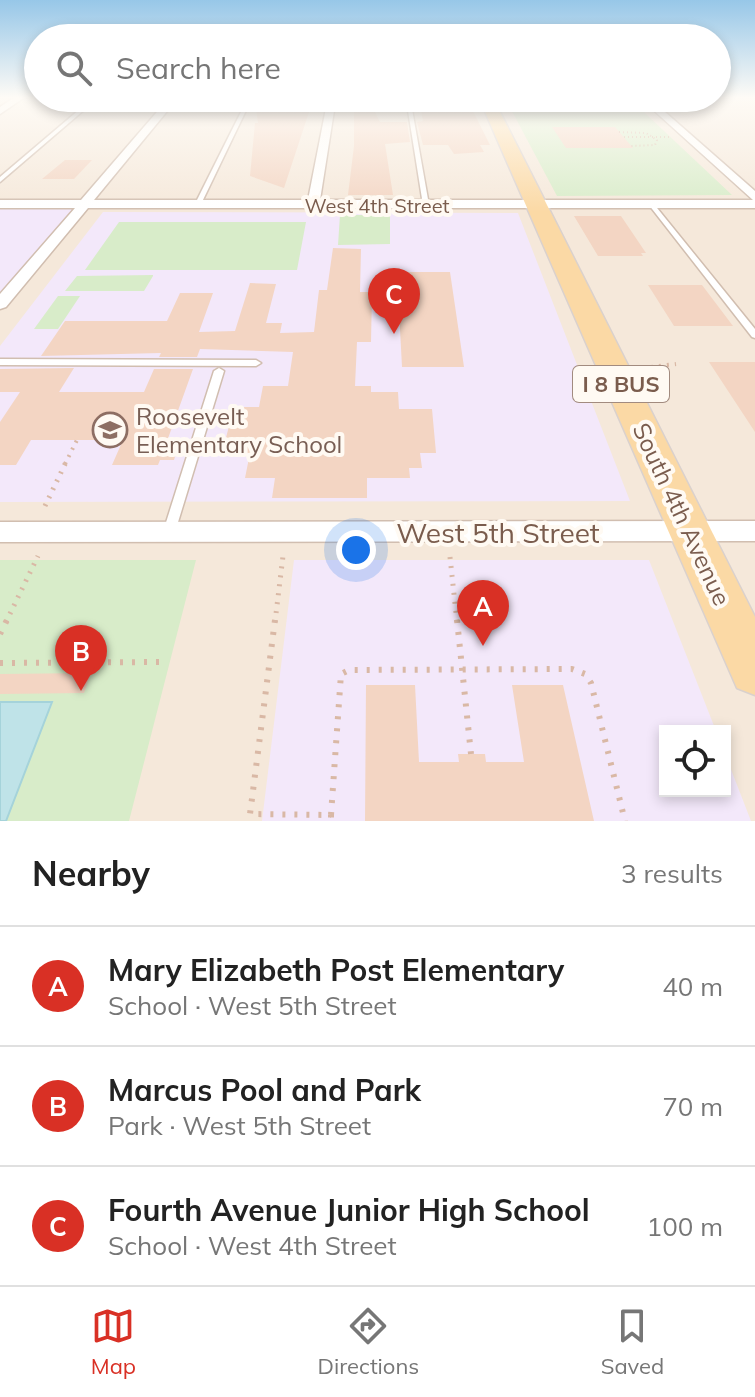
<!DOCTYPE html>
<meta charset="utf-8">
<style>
:root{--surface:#fff;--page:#f2f2f2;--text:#222;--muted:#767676;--line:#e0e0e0;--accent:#d93025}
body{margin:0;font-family:Mulish,sans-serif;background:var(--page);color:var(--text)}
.controls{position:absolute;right:24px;bottom:24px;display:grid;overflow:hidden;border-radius:0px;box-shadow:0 4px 12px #0003}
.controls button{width:72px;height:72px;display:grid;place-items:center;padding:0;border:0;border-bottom:2px solid var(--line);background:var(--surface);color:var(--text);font:40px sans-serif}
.you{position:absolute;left:356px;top:550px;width:28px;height:28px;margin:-20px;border:6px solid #fff;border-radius:50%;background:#1a73e8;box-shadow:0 0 0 12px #1a73e833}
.badge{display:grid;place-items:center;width:52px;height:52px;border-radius:50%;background:var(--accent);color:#fff;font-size:26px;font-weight:700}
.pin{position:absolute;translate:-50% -66px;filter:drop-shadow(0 2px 4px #0008)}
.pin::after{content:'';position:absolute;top:42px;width:28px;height:24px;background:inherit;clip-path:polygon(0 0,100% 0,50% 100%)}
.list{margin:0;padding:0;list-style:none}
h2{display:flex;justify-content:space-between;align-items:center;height:104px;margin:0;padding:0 32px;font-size:34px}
h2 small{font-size:26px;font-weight:400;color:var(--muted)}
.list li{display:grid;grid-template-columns:52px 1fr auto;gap:24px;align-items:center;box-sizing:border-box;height:120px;padding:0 32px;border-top:2px solid var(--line)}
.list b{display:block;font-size:30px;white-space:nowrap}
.list p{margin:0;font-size:26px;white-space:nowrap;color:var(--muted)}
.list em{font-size:26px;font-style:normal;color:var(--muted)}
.icon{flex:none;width:44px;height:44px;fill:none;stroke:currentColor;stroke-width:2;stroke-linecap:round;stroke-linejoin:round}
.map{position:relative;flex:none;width:755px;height:821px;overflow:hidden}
.search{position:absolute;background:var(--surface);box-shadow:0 4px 12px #0003;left:24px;right:24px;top:24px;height:88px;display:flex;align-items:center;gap:20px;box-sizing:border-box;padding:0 28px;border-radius:44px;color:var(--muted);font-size:30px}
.sheet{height:464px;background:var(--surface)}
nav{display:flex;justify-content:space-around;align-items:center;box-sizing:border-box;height:112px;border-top:2px solid var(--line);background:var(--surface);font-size:22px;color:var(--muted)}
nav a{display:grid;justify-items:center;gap:4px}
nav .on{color:var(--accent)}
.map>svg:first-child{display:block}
.residential{fill:#f5e8da;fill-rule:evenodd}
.education{fill:#f3e8fa}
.green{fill:#d8ecc9}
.water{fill:#bfe3e8;stroke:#a5d3da;stroke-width:2}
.building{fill:#f3d5c3}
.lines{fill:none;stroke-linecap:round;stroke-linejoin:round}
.lane-casing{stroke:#d1beb0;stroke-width:3}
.street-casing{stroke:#d1beb0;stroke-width:3}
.primary-casing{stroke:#dad1cd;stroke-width:3}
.path-far3{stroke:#d9b8a5;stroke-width:2;stroke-dasharray:1 3;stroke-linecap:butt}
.path-far2{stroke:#d9b8a5;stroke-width:4;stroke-dasharray:2 6;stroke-linecap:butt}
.path-far1{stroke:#d9b8a5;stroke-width:5;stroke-dasharray:2 7;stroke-linecap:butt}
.path{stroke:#d9b8a5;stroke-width:6;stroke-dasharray:3 9;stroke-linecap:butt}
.lane{fill:#fff;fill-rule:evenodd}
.street{fill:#fff;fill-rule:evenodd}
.primary{fill:#fbd9a5;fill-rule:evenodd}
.labels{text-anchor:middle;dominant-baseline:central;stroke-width:8;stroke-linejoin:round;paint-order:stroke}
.far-street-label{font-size:20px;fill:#7a5c4d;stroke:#fffaf3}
.shield{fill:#fffaf3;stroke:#a28b7f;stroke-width:2}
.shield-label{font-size:22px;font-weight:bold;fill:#7a5c4d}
.education-label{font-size:24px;fill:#785e54;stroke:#fffaf3;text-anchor:start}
.street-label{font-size:24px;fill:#7a5c4d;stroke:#fffaf3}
.near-street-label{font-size:28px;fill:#7a5c4d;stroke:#fffaf3}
</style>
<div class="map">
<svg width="755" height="821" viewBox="0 0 755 821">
<rect width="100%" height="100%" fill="#fdf6ec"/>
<path class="residential" d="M 0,97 L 755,97 L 755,821 L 0,821 ZM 665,731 L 725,731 L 725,791 L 665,791 Z"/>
<path class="education" d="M 0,204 L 85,204 L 0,304 Z
M 103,212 L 518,213 L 630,501 L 0,502 L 0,346 Z
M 294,560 L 649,560 L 716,731 L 665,731 L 665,791 L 725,791 L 725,754 L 751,821 L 262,821 Z"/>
<path class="green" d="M 505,98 L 629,98 L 732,195 L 557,196 Z
M 340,215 L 390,215 L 390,244 L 338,245 Z
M 119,222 L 306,222 L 297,270 L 85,270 Z
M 77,276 L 153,275 L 153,276 L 144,291 L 65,291 Z
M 58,296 L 80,296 L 58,329 L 34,329 Z
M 0,560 L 196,560 L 129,821 L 0,821 Z"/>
<path class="water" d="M 0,702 L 52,702 L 6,821 L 0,821 Z"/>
<path class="building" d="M 435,98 L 464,98 L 469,103 L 490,145 L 480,145 L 484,152 L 454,154 L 448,145 L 423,145 L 417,122 L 423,121 L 420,106 L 438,106 Z
M 354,108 L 373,108 L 380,122 L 407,122 L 410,142 L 385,144 L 393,195 L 348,195 L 354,146 Z
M 256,109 L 310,109 L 284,188 L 250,176 L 255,123 L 258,123 Z
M 552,127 L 615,127 L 633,148 L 566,148 Z
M 65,160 L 92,160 L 74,179 L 42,179 Z
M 574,216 L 621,216 L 646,253 L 641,253 L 643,256 L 598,256 Z
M 333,248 L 361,249 L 360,292 L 372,292 L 371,342 L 357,342 L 355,386 L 371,386 L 371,392 L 398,392 L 399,409 L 432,409 L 436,453 L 420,453 L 422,468 L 409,468 L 410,478 L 367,478 L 367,498 L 272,498 L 275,478 L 245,478 L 250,453 L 222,453 L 234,407 L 259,407 L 263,386 L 288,386 L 293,352 L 200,349 L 197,357 L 159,357 L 161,353 L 41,356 L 65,321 L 167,321 L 180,293 L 213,293 L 199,332 L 235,331 L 250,283 L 276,284 L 266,323 L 282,323 L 280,333 L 314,332 L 319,290 L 327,290 Z
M 397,272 L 450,272 L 464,367 L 402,367 Z
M 648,285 L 702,285 L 733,326 L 674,326 Z
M 709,362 L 755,362 L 755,432 Z
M 74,368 L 59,392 L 144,392 L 154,369 L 193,369 L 166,444 L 179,444 L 174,460 L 160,460 L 158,465 L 112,465 L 123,440 L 31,440 L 16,465 L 0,465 L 0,422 L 20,392 L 0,392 L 0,369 Z
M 91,673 L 84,693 L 0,694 L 0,674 Z
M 366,685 L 415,685 L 419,762 L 459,762 L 458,754 L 485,754 L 486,762 L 524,762 L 512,685 L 563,685 L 594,821 L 365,821 Z"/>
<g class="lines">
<g class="lane-casing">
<path id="lane" d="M 93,98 L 98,98 L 0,182 L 0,177 Z
M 248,98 L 252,98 L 201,204 L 196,205 L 195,204 Z
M 406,98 L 410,98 L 429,205 L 426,207 L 423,205 Z
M 649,203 L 653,203 L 755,329 L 755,338 L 752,337 L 649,205 Z
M 0,359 L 256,360 L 261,363 L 256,366 L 0,365 Z
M 219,368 L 224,371 L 175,532 L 173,536 L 169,537 L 165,536 L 163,532 L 214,371 Z"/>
</g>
<g class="street-casing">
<path id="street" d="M 15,97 L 25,97 L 0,114 L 0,107 Z
M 169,98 L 178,98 L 94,200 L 308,200 L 328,98 L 336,98 L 320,200 L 753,200 L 640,98 L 649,98 L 755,191 L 755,208 L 88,208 L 6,307 L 0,309 L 0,294 L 75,208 L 0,208 L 0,200 L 81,200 Z
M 755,521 L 755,541 L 0,542 L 0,522 Z"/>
</g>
<g class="primary-casing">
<path id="primary" d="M 479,98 L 493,98 L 755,617 L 755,695 L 737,688 Z"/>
</g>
<path class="path-far3" d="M 619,132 L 646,133 L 657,140 L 655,145 L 631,146
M 624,137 L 669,137"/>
<path class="path-far2" d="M 651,367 L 676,364
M 65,464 L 77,440"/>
<path class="path-far1" d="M 45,506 L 66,462
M 450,557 L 457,622
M 6,622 L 38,556
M 275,622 L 283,556"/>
<path class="path" d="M 275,620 L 250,814 L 331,815 L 331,821
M 457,620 L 471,754
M 0,634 L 7,620
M 0,663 L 164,662
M 331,815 L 341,674 L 349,670 L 572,669 L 585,674 L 591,683 L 625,821"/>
<use href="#lane" class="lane"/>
<use href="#street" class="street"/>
<use href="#primary" class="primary"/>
</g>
<linearGradient id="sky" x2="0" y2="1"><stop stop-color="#97c7e8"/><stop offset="0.46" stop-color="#fefbf6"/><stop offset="1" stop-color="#fefbf6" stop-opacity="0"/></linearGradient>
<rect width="755" height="212" fill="url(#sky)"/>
<defs>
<g id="school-ring" transform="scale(1.8)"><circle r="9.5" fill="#fffaf3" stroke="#8d6e63" stroke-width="1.5"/><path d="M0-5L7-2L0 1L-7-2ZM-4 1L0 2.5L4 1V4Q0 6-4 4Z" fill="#8d6e63"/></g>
</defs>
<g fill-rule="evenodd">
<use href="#school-ring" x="110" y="430"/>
</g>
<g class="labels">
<g class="far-street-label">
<text x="377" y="205">West 4th Street</text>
</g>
<rect class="shield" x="573" y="366" width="96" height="36" rx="6"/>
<g class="shield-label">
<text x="621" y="384">I 8 BUS</text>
</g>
<g class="education-label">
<text x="136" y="416">Roosevelt<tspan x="136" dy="28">Elementary School</tspan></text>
</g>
<g class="street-label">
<text transform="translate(682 514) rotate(65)">South 4th Avenue</text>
</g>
<g class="near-street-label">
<text x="498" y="532">West 5th Street</text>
</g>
</g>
</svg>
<div class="controls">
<button><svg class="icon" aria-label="locate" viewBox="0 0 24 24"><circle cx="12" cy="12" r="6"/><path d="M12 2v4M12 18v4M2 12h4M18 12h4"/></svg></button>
</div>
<div class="you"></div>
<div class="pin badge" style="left:483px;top:646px">A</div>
<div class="pin badge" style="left:81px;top:691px">B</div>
<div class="pin badge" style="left:394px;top:334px">C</div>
<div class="search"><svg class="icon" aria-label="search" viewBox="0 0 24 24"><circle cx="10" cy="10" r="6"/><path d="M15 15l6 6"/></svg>Search here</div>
</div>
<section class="sheet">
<h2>Nearby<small>3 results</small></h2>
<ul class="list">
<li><span class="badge">A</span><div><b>Mary Elizabeth Post Elementary</b><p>School · West 5th Street</p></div><em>40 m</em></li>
<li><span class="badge">B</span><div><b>Marcus Pool and Park</b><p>Park · West 5th Street</p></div><em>70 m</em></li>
<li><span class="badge">C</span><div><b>Fourth Avenue Junior High School</b><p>School · West 4th Street</p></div><em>100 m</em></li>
</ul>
</section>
<nav>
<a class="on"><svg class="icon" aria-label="map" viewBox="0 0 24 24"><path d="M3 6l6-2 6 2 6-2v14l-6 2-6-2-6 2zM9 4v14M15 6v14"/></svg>Map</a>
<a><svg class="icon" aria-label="directions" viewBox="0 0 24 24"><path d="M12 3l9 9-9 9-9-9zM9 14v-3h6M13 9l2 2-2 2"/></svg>Directions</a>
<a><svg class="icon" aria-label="saved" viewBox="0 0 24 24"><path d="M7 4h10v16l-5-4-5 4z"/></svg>Saved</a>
</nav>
